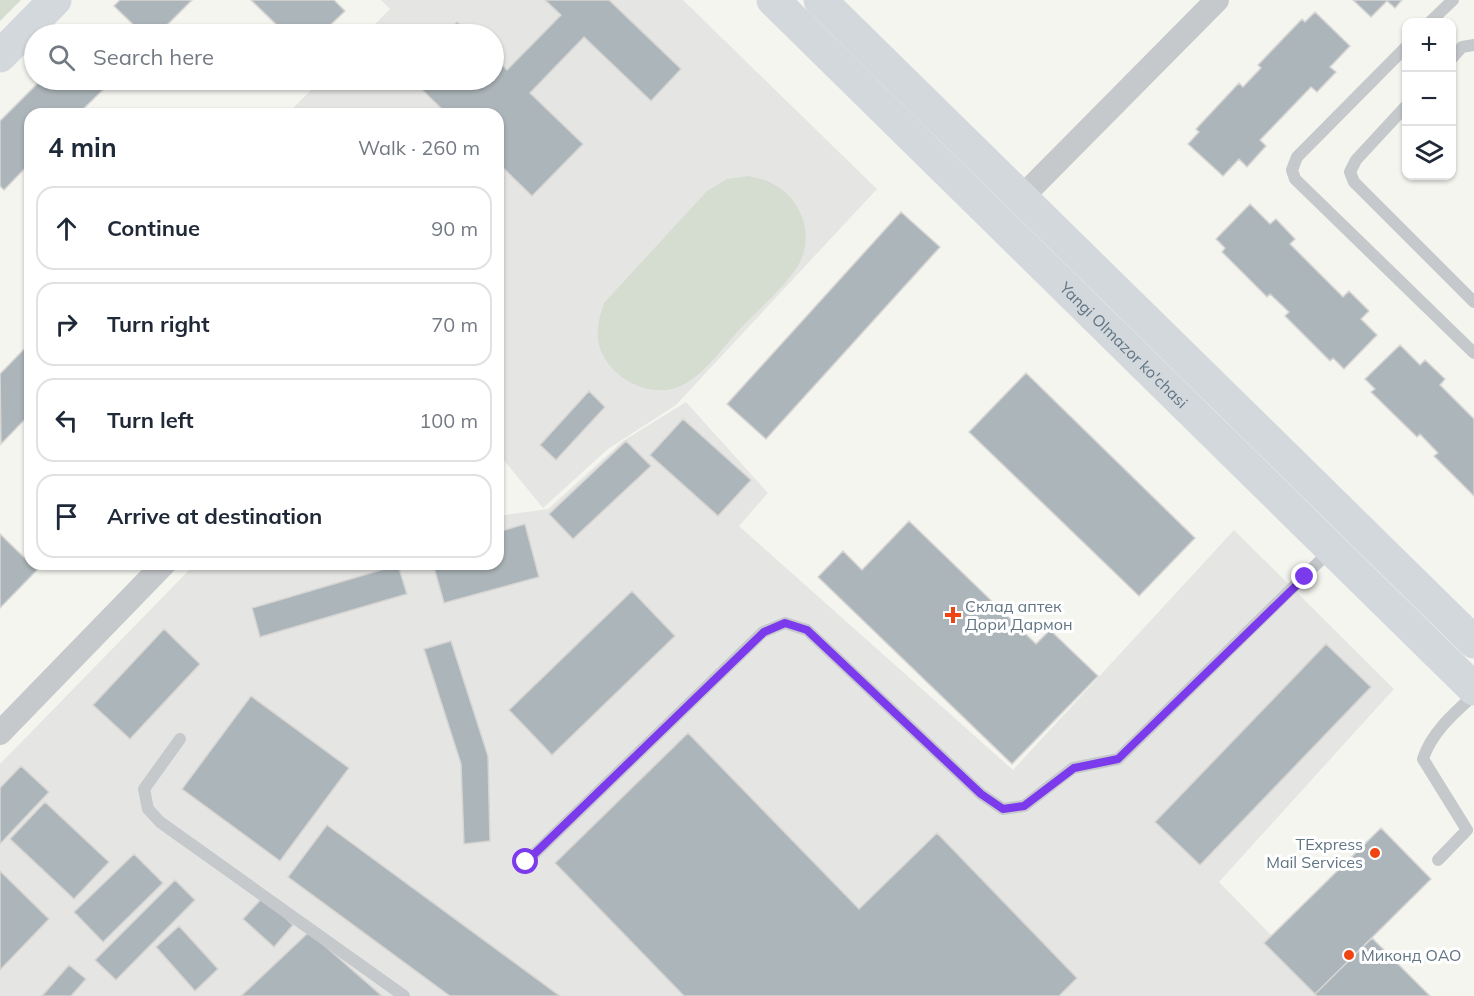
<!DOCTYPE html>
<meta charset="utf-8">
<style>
:root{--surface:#fff;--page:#f2f2f3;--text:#1f2937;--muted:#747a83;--line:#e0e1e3}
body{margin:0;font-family:Mulish,sans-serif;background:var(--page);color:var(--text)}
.controls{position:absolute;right:18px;top:18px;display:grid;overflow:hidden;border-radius:12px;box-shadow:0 2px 4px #0004}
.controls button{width:54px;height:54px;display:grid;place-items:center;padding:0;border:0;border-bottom:2px solid var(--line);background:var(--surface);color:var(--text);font:30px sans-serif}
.stop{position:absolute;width:18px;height:18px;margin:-14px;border:4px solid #7c3aed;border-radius:50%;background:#fff}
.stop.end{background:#7c3aed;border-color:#fff;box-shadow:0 2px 6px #0008}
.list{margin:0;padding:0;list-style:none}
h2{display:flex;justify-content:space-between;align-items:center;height:78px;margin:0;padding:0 24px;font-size:26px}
h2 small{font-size:20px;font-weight:400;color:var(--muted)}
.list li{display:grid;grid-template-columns:39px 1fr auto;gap:18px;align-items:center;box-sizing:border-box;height:84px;margin:0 12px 12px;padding:0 12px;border:2px solid var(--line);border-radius:18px}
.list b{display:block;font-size:22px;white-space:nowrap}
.list em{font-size:20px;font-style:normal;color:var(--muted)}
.icon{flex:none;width:33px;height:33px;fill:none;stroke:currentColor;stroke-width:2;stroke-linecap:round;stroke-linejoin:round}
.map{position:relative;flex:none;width:1474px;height:996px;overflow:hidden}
.search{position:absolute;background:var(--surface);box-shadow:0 2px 4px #0004;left:24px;top:24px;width:480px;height:66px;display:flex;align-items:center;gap:15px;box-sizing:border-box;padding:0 21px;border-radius:33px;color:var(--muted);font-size:22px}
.panel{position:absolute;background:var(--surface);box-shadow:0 2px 4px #0004;left:24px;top:108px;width:480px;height:462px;border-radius:18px}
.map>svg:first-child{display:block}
.built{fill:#e5e6e3}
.green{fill:#d5dcd0}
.building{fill:#acb5b9;stroke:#d6d5d3;stroke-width:1.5}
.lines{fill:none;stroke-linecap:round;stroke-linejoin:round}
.lane{stroke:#c6c9cc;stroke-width:12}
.street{stroke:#c6c9cc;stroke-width:24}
.secondary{stroke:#d2d8dc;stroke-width:33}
.route{stroke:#7c3aed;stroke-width:8}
.poi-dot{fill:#f14413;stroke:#fff;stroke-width:2}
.labels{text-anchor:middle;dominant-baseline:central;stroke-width:6;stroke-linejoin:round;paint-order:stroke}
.street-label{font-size:16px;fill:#617584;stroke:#fff}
.poi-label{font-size:16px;fill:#617584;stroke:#fff;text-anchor:start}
</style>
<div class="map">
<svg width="1474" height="996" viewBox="0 0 1474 996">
<rect width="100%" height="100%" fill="#f5f5f0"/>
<path class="built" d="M 381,0 L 683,0 L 877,189 L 676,405 L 608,449 L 543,508 L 498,453 L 498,114 L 287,114 L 321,80 L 494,80 L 494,34 L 365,34 L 390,9 Z
M 686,402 L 768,493 L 739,526 L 1013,770 L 1234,530 L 1394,689 L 1219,882 L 1331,996 L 0,996 L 0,764 L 195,564 L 498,564 L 498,516 L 548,509 L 623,441 Z"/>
<path class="green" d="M 0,0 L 21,0 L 0,21 Z
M 749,176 C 756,178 765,179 771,183 C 801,197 815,234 799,264 C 786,286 759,309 741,328 C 722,348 703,377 678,387 C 649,399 609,377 600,348 C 595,332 599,318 604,303 L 707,191 L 727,179 Z"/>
<path class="building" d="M 120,0 L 192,0 L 158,34 L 143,34 L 114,6 Z
M 251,0 L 334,0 L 345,11 L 321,34 L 286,34 Z
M 545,0 L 609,0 L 681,69 L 651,101 L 584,37 L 530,93 L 583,144 L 532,196 L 498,163 L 498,114 L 447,114 L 412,80 L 494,80 L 494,57 L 507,70 L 561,15 Z
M 1353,0 L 1402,0 L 1395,8 L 1387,1 L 1371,17 Z
M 1315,12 L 1350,46 L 1330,67 L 1336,72 L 1317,92 L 1311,87 L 1260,140 L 1266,146 L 1247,167 L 1239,159 L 1223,176 L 1188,144 L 1199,132 L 1196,129 L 1239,83 L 1243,87 L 1261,68 L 1258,65 L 1302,19 L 1305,22 Z
M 457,22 L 471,34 L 445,34 Z
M 41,80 L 113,80 L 78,114 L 30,114 L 30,163 L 4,190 L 0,186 L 0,121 Z
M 1250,204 L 1270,224 L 1276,219 L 1295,239 L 1290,244 L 1343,297 L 1349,291 L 1369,311 L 1361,319 L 1377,335 L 1344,369 L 1333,358 L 1330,361 L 1285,316 L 1289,312 L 1270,294 L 1267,297 L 1222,252 L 1225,248 L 1216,239 Z
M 901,212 L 940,247 L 766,439 L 727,404 Z
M 30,343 L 30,414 L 1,444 L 0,374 Z
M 1400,345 L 1420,365 L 1425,360 L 1445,379 L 1440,385 L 1474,419 L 1474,496 L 1434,456 L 1438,453 L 1420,434 L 1417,437 L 1371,392 L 1375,389 L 1365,379 Z
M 1026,373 L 1195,538 L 1139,596 L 969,432 Z
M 589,391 L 605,407 L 556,460 L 540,445 Z
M 683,419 L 751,480 L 718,516 L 650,455 Z
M 626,441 L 651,466 L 573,539 L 549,514 Z
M 909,521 L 1036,644 L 1050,630 L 1098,676 L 1012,764 L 818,577 L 843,551 L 862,570 Z
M 525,524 L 539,577 L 444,603 L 433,564 L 498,564 L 498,532 Z
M 0,534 L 37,570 L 0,608 Z
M 398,565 L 407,594 L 260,637 L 252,608 Z
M 632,591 L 675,636 L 552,755 L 509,710 Z
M 164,629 L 200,664 L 130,739 L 93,705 Z
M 451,641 L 488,756 L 490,841 L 464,844 L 461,764 L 424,649 Z
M 1326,644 L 1371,687 L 1200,865 L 1155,822 Z
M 251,696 L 349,768 L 280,861 L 182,789 Z
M 688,733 L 859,909 L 937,833 L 1077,978 L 1059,996 L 684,996 L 555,863 Z
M 21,766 L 49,792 L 0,844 L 0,788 Z
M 45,802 L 109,862 L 74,899 L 10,839 Z
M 327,825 L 560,996 L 450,996 L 288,877 Z
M 1381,828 L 1431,879 L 1315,994 L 1264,943 Z
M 134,854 L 163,883 L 103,942 L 74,912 Z
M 0,871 L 49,919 L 0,970 Z
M 175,880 L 195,900 L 116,980 L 95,960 Z
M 263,897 L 293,925 L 274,947 L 243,919 Z
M 179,926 L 218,969 L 195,991 L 156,947 Z
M 309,932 L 382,996 L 241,996 Z
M 1372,938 L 1430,996 L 1317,996 L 1315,994 Z
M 69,965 L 86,979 L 71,996 L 42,996 Z"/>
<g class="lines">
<path class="lane" d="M 1430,22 L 1453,0
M 1406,47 L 1297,157 L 1292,170 L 1295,179 L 1474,353
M 1452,58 L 1462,47 L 1474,45
M 1406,106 L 1356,160 L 1350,172 L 1354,182 L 1474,302
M 180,739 L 144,789 L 148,809 L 160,822 L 404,996
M 1438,860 L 1467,830 L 1423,759 C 1431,733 1454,713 1474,695
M 526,862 L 763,632 L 785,623 L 807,630 L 981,794 L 1003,809 L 1024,806 L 1073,768 L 1118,759 L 1331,550"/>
<path class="street" d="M 1021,198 L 1217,0
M 0,733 L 164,564"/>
<g class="secondary">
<path id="s1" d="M 773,0 L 1474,689"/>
<path d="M 820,0 L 1474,642"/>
<path d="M 0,56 L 55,0"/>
</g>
</g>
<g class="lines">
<path class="route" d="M 526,862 L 764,632 L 785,623 L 807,630 L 981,794 L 1003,809 L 1024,806 L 1074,768 L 1118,759 L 1305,577"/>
</g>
<g class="poi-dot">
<path d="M950 606h6v6h6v6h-6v6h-6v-6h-6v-6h6z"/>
<circle cx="1375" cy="853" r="6"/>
<circle cx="1349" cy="955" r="6"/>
</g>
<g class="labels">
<g class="street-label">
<text stroke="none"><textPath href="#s1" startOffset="492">Yangi Olmazor ko'chasi</textPath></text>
</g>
<g class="poi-label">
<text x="965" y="606">Склад аптек<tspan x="965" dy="18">Дори Дармон</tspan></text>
<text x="1363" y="844" text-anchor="end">TExpress<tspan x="1363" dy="18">Mail Services</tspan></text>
<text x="1361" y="955">Миконд ОАО</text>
</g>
</g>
</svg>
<div class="controls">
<button>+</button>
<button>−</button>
<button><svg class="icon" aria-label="layers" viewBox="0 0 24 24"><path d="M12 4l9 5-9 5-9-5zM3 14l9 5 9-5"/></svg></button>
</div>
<div class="stop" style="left:526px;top:862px"></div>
<div class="stop end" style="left:1305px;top:577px"></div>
<div class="search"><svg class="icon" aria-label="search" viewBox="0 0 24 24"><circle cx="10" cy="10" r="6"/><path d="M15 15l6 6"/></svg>Search here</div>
<section class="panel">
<h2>4 min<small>Walk · 260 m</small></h2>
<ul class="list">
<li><svg class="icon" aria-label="ahead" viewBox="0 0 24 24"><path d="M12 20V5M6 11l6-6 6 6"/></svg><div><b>Continue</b></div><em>90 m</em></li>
<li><svg class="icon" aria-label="right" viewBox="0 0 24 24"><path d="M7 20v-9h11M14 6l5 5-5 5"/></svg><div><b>Turn right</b></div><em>70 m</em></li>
<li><svg class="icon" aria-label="left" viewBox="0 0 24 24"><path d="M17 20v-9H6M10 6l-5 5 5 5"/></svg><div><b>Turn left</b></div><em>100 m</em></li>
<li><svg class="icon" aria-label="arrive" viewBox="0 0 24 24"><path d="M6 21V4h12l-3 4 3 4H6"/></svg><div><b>Arrive at destination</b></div></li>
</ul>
</section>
</div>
